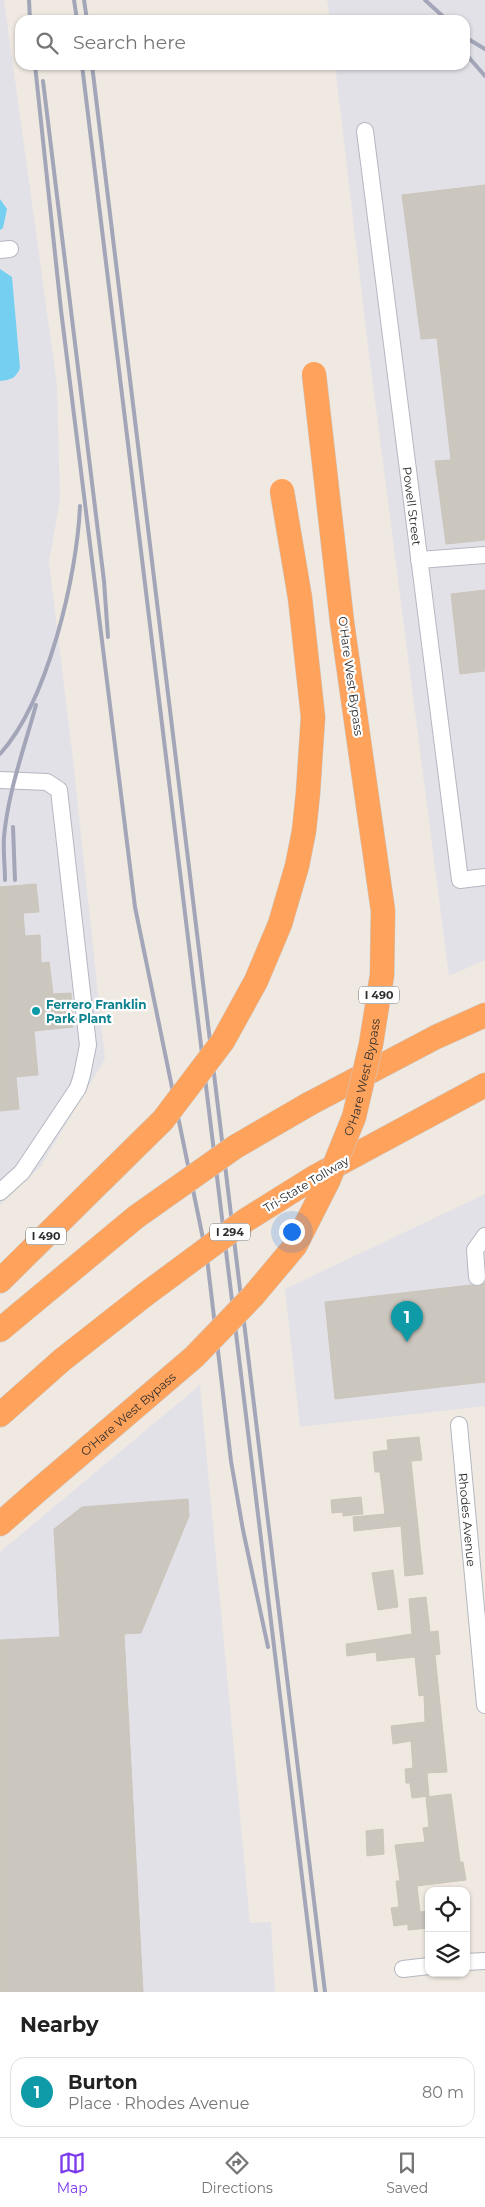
<!DOCTYPE html>
<meta charset="utf-8">
<style>
:root{--surface:#fff;--page:#f2f2f2;--text:#222;--muted:#767676;--line:#e0e0e0;--accent:#7c3aed}
body{margin:0;font-family:Montserrat,sans-serif;background:var(--page);color:var(--text)}
.controls{position:absolute;right:15px;bottom:15px;display:grid;overflow:hidden;border-radius:10px;box-shadow:0 1px 4px #0004}
.controls button{width:45px;height:45px;display:grid;place-items:center;padding:0;border:0;border-bottom:1px solid var(--line);background:var(--surface);color:var(--text);font:25px sans-serif}
.you{position:absolute;left:291px;top:1231px;width:18px;height:18px;margin:-12px;border:4px solid #fff;border-radius:50%;background:#1a73e8;box-shadow:0 0 0 8px #1a73e833}
.badge{display:grid;place-items:center;width:32px;height:32px;border-radius:50%;background:var(--accent);color:#fff;font-size:16px;font-weight:700}
.pin{position:absolute;translate:-50% -41px;filter:drop-shadow(0 1px 2px #0008)}
.pin::after{content:'';position:absolute;top:26px;width:18px;height:15px;background:inherit;clip-path:polygon(0 0,100% 0,50% 100%)}
.list{margin:0;padding:0;list-style:none}
h2{display:flex;justify-content:space-between;align-items:center;height:65px;margin:0;padding:0 20px;font-size:21px}
h2 small{font-size:16px;font-weight:400;color:var(--muted)}
.list li{display:grid;grid-template-columns:32px 1fr auto;gap:15px;align-items:center;box-sizing:border-box;height:70px;margin:0 10px 10px;padding:0 10px;border:1px solid var(--line);border-radius:15px}
.list b{display:block;font-size:19px;white-space:nowrap}
.list p{margin:0;font-size:16px;white-space:nowrap;color:var(--muted)}
.list em{font-size:16px;font-style:normal;color:var(--muted)}
.icon{flex:none;width:28px;height:28px;fill:none;stroke:currentColor;stroke-width:2;stroke-linecap:round;stroke-linejoin:round}
.map{position:relative;flex:none;width:485px;height:1992px;overflow:hidden}
.search{position:absolute;background:var(--surface);box-shadow:0 1px 4px #0004;left:15px;right:15px;top:15px;height:55px;display:flex;align-items:center;gap:12px;box-sizing:border-box;padding:0 18px;border-radius:15px;color:var(--muted);font-size:19px}
.sheet{height:145px;background:var(--surface)}
nav{display:flex;justify-content:space-around;align-items:center;box-sizing:border-box;height:70px;border-top:1px solid var(--line);background:var(--surface);font-size:14px;color:var(--muted)}
nav a{display:grid;justify-items:center;gap:2px}
nav .on{color:var(--accent)}
.map>svg:first-child{display:block}
.industrial{fill:#e3e1e8}
.water{fill:#75cff0}
.building{fill:#cbc7bf;stroke:#cbc5ba}
.lines{fill:none;stroke-linecap:round;stroke-linejoin:round}
.minor-casing{stroke:#b4b7c1;stroke-width:18}
.highway-casing{stroke:#c9c9c9;stroke-width:25}
.minor{stroke:#fff;stroke-width:16}
.highway{stroke:#ffa35c;stroke-width:24}
.rail{stroke:#a3a6b8;stroke-width:4}
.highway-bridge-casing{stroke:#c9c9c9;stroke-width:25;stroke-linecap:butt}
.highway-bridge{stroke:#ffa35c;stroke-width:24}
.culture-dot{fill:#0f9aa8;stroke:#fff;stroke-width:2}
.labels{text-anchor:middle;dominant-baseline:central;stroke-width:4.5;stroke-linejoin:round;paint-order:stroke}
.shield{fill:#fff;stroke:#6d6d6d;stroke-width:1}
.shield-label{font-size:11px;font-weight:bold;fill:#2e2e2e}
.street-label{font-size:12px;fill:#2e2e2e;stroke:#fff}
.culture-label{font-size:12px;font-weight:bold;fill:#0d838f;stroke:#fff;text-anchor:start}
</style>
<div class="map">
<svg width="485" height="1992" viewBox="0 0 485 1992">
<rect width="100%" height="100%" fill="#efe9e1"/>
<path class="industrial" d="M 0,0 L 4,0 L 57,385 L 60,499 L 49,562 L 73,760 L 105,1059 L 41,1166 L 0,1205 Z
M 327,0 L 485,0 L 485,960 L 449,976 L 367,338 L 335,65 L 465,65 L 465,20 L 330,20 Z
M 485,1194 L 485,1406 L 300,1427 L 285,1289 Z
M 200,1385 L 250,1923 L 271,1922 L 275,1992 L 0,1992 L 0,1552 Z"/>
<path class="water" d="M 0,199 L 7,209 L 3,228 L 0,230 Z
M 0,269 L 12,277 L 20,368 C 16,378 11,380 0,381 Z"/>
<path class="building" d="M 485,185 L 485,540 L 446,544 L 435,461 L 451,460 L 437,338 L 421,339 L 402,195 Z
M 485,590 L 485,671 L 460,674 L 451,594 Z
M 36,884 L 39,912 L 23,913 L 25,936 L 40,935 L 41,963 L 49,962 L 53,994 L 71,993 L 73,1027 L 34,1031 L 38,1075 L 16,1077 L 19,1109 L 0,1111 L 0,887 Z
M 485,1283 L 485,1382 L 335,1399 L 325,1302 L 471,1285 L 478,1287 Z
M 419,1437 L 422,1460 L 411,1461 L 423,1574 L 405,1576 L 401,1526 L 354,1531 L 353,1517 L 385,1514 L 380,1472 L 375,1472 L 373,1452 L 388,1450 L 387,1440 Z
M 361,1497 L 363,1514 L 343,1516 L 343,1512 L 332,1513 L 331,1500 Z
M 188,1499 L 189,1516 L 141,1633 L 124,1634 L 143,1992 L 0,1992 L 0,1640 L 60,1637 L 54,1529 L 82,1507 Z
M 393,1570 L 398,1607 L 378,1610 L 372,1573 Z
M 426,1597 L 430,1632 L 438,1631 L 440,1654 L 435,1655 L 447,1772 L 427,1773 L 429,1796 L 412,1798 L 410,1783 L 406,1783 L 405,1769 L 413,1768 L 411,1741 L 393,1744 L 391,1726 L 425,1722 L 424,1695 L 419,1696 L 415,1657 L 377,1661 L 376,1652 L 347,1656 L 346,1644 L 412,1634 L 409,1599 Z
M 451,1794 L 460,1862 L 463,1862 L 466,1880 L 417,1886 L 420,1912 L 429,1911 L 429,1928 L 408,1930 L 408,1924 L 394,1926 L 391,1908 L 399,1907 L 396,1881 L 400,1881 L 395,1845 L 425,1842 L 423,1828 L 429,1827 L 426,1797 Z
M 383,1829 L 384,1854 L 367,1856 L 366,1831 Z"/>
<g class="lines">
<g class="minor-casing">
<g id="minor">
<path id="s1" d="M 365,131 L 460,880 L 485,877"/>
<path d="M 0,250 L 10,249"/>
<path d="M 419,560 L 485,555"/>
<path d="M 0,780 L 47,782 L 59,790 L 88,1045 L 82,1075 L 78,1088 L 22,1172 L 0,1192"/>
<path d="M 477,1277 L 475,1250 L 485,1236"/>
<path id="s2" d="M 459,1425 L 485,1705"/>
<path d="M 466,1962 L 485,1961"/>
<path d="M 403,1969 L 429,1966"/>
</g>
</g>
<g class="highway-casing">
<path id="highway" d="M 309,1104 L 436,1037 L 485,1015
M 322,1173 L 485,1085
M 0,1281 L 91,1191
M 0,1330 L 136,1217
M 0,1415 L 62,1360 L 146,1294
M 0,1524 L 35,1493"/>
</g>
<use href="#minor" class="minor"/>
<use href="#highway" class="highway"/>
<path class="rail" d="M 29,0 L 30,20
M 74,0 L 77,20
M 84,0 L 87,20
M 425,0 L 447,20
M 465,37 L 485,49
M 465,53 L 485,76
M 35,65 L 61,310 L 135,907 L 207,1258 L 231,1461 L 243,1530 L 268,1647
M 82,65 L 316,1992
M 92,65 L 325,1992
M 43,81 L 104,581 L 108,637
M 0,754 C 48,701 77,576 80,506
M 13,827 L 15,880
M 5,880 C 5,866 3,851 4,837 C 8,792 24,749 36,705"/>
<g class="highway-bridge-casing">
<g id="highway-bridge">
<path d="M 91,1191 L 163,1120 L 223,1041 L 256,981 L 280,924 L 297,866 L 304,831 L 308,793 L 313,717 L 300,598 L 282,491"/>
<path d="M 136,1217 L 235,1147 L 309,1104"/>
<path d="M 146,1294 L 246,1220 L 318,1175"/>
<path id="s3" d="M 35,1493 L 194,1357 L 253,1296 L 295,1246 L 328,1181 L 354,1117 L 371,1044 L 382,975 L 383,911 L 342,622 L 314,374"/>
</g>
</g>
<use href="#highway-bridge" class="highway-bridge"/>
</g>
<circle class="culture-dot" cx="36" cy="1011" r="5"/>
<g class="labels">
<g class="shield">
<rect x="359" y="986.5" width="40" height="17" rx="4"/>
<rect x="210" y="1223.5" width="40" height="17" rx="4"/>
<rect x="26" y="1227.5" width="40" height="17" rx="4"/>
</g>
<g class="shield-label">
<text x="379" y="995">I 490</text>
<text x="230" y="1232">I 294</text>
<text x="46" y="1236">I 490</text>
</g>
<g class="street-label">
<text stroke="none"><textPath href="#s1" startOffset="378">Powell Street</textPath></text>
<text transform="translate(351 676) rotate(82)">O'Hare West Bypass</text>
<text stroke="none"><textPath href="#s3" startOffset="542">O'Hare West Bypass</textPath></text>
<text transform="translate(306 1184) rotate(-31)">Tri-State Tollway</text>
<text stroke="none"><textPath href="#s3" startOffset="122">O'Hare West Bypass</textPath></text>
<text stroke="none"><textPath href="#s2" startOffset="95">Rhodes Avenue</textPath></text>
</g>
<g class="culture-label">
<text x="46" y="1004">Ferrero Franklin<tspan x="46" dy="14">Park Plant</tspan></text>
</g>
</g>
</svg>
<div class="controls">
<button><svg class="icon" aria-label="locate" viewBox="0 0 24 24"><circle cx="12" cy="12" r="6"/><path d="M12 2v4M12 18v4M2 12h4M18 12h4"/></svg></button>
<button><svg class="icon" aria-label="layers" viewBox="0 0 24 24"><path d="M12 4l9 5-9 5-9-5zM3 14l9 5 9-5"/></svg></button>
</div>
<div class="you"></div>
<div class="pin badge" style="left:407px;top:1342px;background:#0f9aa8">1</div>
<div class="search"><svg class="icon" aria-label="search" viewBox="0 0 24 24"><circle cx="10" cy="10" r="6"/><path d="M15 15l6 6"/></svg>Search here</div>
</div>
<section class="sheet">
<h2>Nearby<small></small></h2>
<ul class="list">
<li><span class="badge" style="background:#0f9aa8">1</span><div><b>Burton</b><p>Place · Rhodes Avenue</p></div><em>80 m</em></li>
</ul>
</section>
<nav>
<a class="on"><svg class="icon" aria-label="map" viewBox="0 0 24 24"><path d="M3 6l6-2 6 2 6-2v14l-6 2-6-2-6 2zM9 4v14M15 6v14"/></svg>Map</a>
<a><svg class="icon" aria-label="directions" viewBox="0 0 24 24"><path d="M12 3l9 9-9 9-9-9zM9 14v-3h6M13 9l2 2-2 2"/></svg>Directions</a>
<a><svg class="icon" aria-label="saved" viewBox="0 0 24 24"><path d="M7 4h10v16l-5-4-5 4z"/></svg>Saved</a>
</nav>
